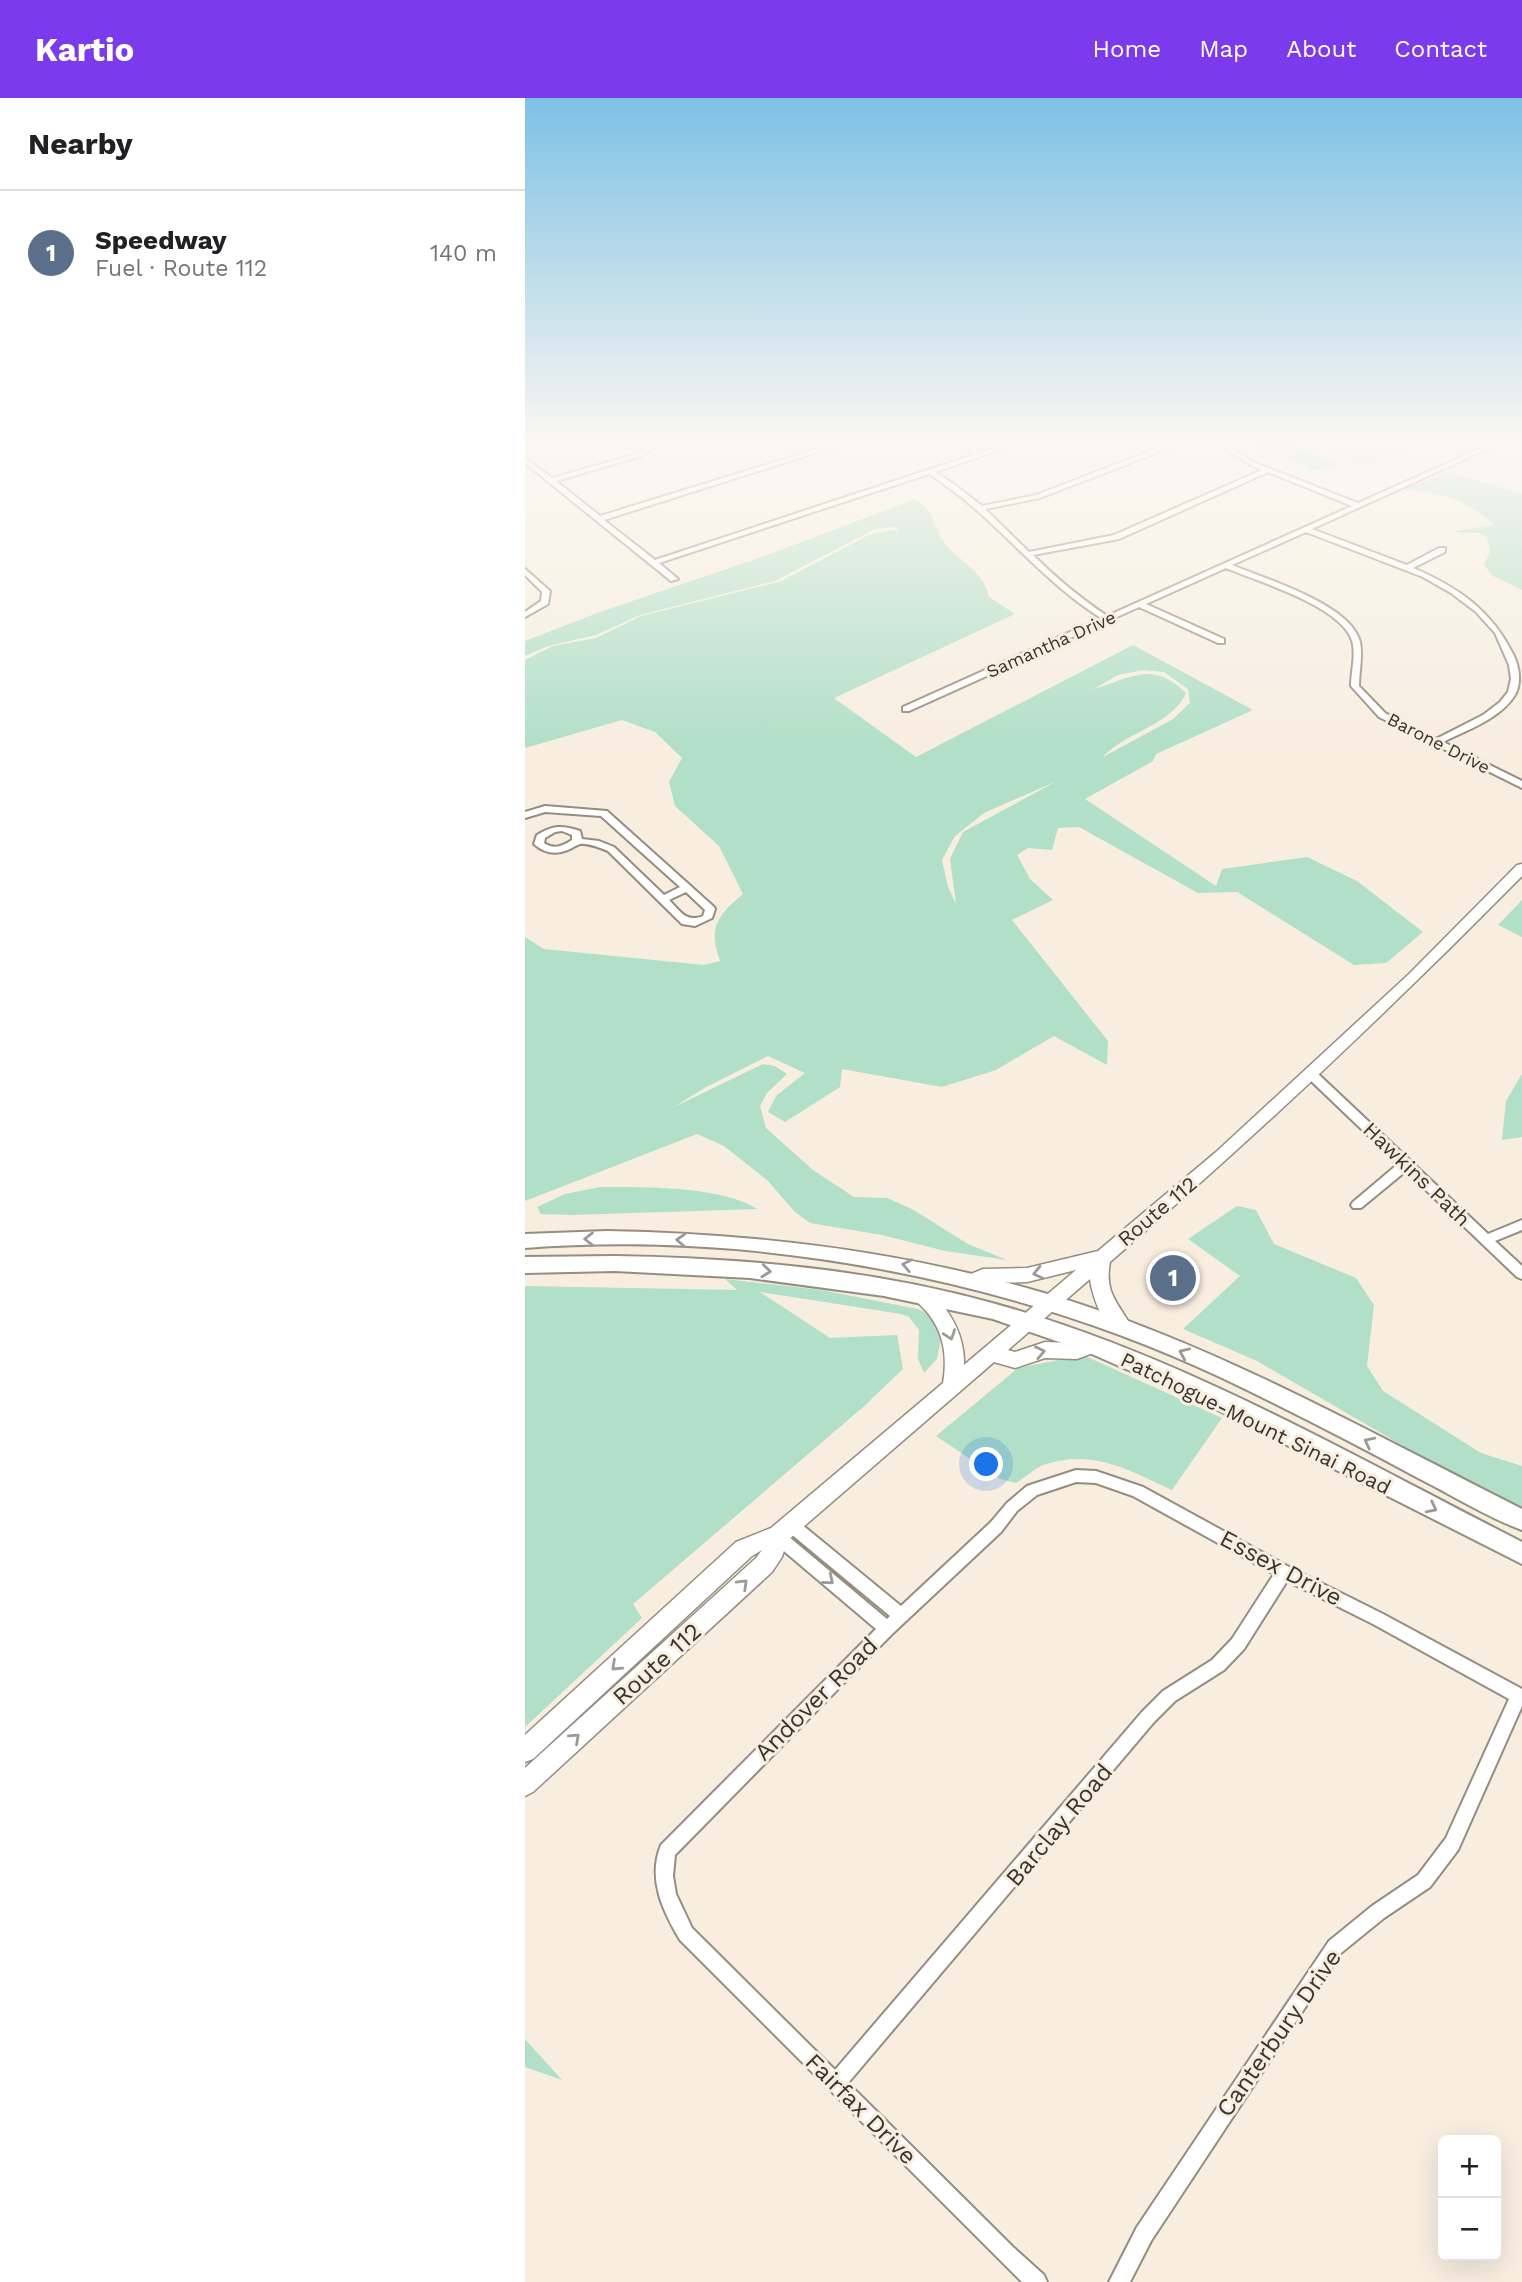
<!DOCTYPE html>
<meta charset="utf-8">
<style>
:root{--surface:#fff;--page:#f2f2f2;--text:#202124;--muted:#757577;--line:#e0e0e0;--accent:#7c3aed}
body{margin:0;font-family:"Work Sans",sans-serif;background:var(--page);color:var(--text)}
.controls{position:absolute;right:21px;bottom:21px;display:grid;overflow:hidden;border-radius:10px;box-shadow:0 7px 28px #0002}
.controls button{width:63px;height:63px;display:grid;place-items:center;padding:0;border:0;border-bottom:2px solid var(--line);background:var(--surface);color:var(--text);font:35px sans-serif}
.you{position:absolute;left:462px;top:1367px;width:24px;height:24px;margin:-18px;border:5px solid #fff;border-radius:50%;background:#1a73e8;box-shadow:0 0 0 10px #1a73e833}
.badge{display:grid;place-items:center;width:46px;height:46px;border-radius:50%;background:var(--accent);color:#fff;font-size:23px;font-weight:700}
.pin{position:absolute;translate:-50% -50%;border:4px solid #fff;box-shadow:0 2px 7px #0006}
.list{margin:0;padding:0;list-style:none}
h2{display:flex;justify-content:space-between;align-items:center;height:91px;margin:0;padding:0 28px;font-size:30px}
h2 small{font-size:23px;font-weight:400;color:var(--muted)}
.list li{display:grid;grid-template-columns:46px 1fr auto;gap:21px;align-items:center;box-sizing:border-box;height:126px;padding:0 28px;border-top:2px solid var(--line)}
.list b{display:block;font-size:26px;white-space:nowrap}
.list p{margin:0;font-size:23px;white-space:nowrap;color:var(--muted)}
.list em{font-size:23px;font-style:normal;color:var(--muted)}
.map{position:relative;flex:none;width:997px;height:2184px;overflow:hidden}
header{display:flex;align-items:center;gap:42px;box-sizing:border-box;height:98px;padding:0 35px;background:var(--accent);color:#fff}
header strong{font-size:33px}
nav{display:flex;gap:38px;margin-inline-start:auto;font-size:24px}
main{display:flex}
aside{flex:1;background:var(--surface)}
.map>svg:first-child{display:block}
.green{fill:#b1dfc7;fill-rule:evenodd}
.water{fill:#7ed5e0}
.lines{fill:none;stroke-linecap:round;stroke-linejoin:round}
.minor-casing{stroke:#958d80;stroke-width:4}
.primary-casing{stroke:#958d80;stroke-width:3}
.trunk-casing{stroke:#958d80;stroke-width:4}
.minor{fill:#fff;fill-rule:evenodd}
.primary{fill:#fff;fill-rule:evenodd}
.trunk{fill:#fff;fill-rule:evenodd}
.oneway{stroke:#9c9a97}
.labels{text-anchor:middle;dominant-baseline:central;stroke-width:6;stroke-linejoin:round;paint-order:stroke}
.far-street-label{font-size:18px;fill:#38352f;stroke:#f7eee0}
.street-label{font-size:21px;fill:#38352f;stroke:#f7eee0}
.near-street-label{font-size:24px;fill:#38352f;stroke:#f7eee0}
</style>
<header>
<strong>Kartio</strong>
<nav><a>Home</a><a>Map</a><a>About</a><a>Contact</a></nav>
</header>
<main>
<aside>
<h2>Nearby<small></small></h2>
<ul class="list">
<li><span class="badge" style="background:#5c6f8a">1</span><div><b>Speedway</b><p>Fuel · Route 112</p></div><em>140 m</em></li>
</ul>
</aside>
<div class="map">
<svg width="997" height="2184" viewBox="0 0 997 2184">
<rect width="100%" height="100%" fill="#f7eee0"/>
<path class="green" d="M 784,343 L 898,343 L 842,367 L 831,365 Z
M 925,374 L 997,396 L 997,492 L 968,478 L 959,467 L 965,454 L 962,439 L 954,435 L 926,434 L 968,427 L 968,425 C 934,399 921,396 879,391 Z
M 390,401 C 411,416 405,422 417,441 C 432,464 458,470 464,499 L 490,516 L 309,600 L 391,659 L 608,547 L 728,612 L 631,656 L 628,663 L 560,701 L 691,788 L 697,771 L 782,759 L 832,783 L 898,834 L 861,865 L 829,867 L 712,794 L 673,795 L 554,729 L 533,730 L 527,752 L 503,750 L 492,757 L 505,781 L 528,802 L 487,822 L 583,943 L 582,967 L 529,938 L 471,972 L 417,989 L 317,971 L 315,989 L 260,1024 L 243,1014 L 251,998 L 280,975 L 243,958 L 181,989 L 149,1009 L 238,966 L 250,968 L 262,976 L 242,995 L 235,1008 L 241,1030 L 288,1072 L 329,1099 L 362,1100 L 387,1111 L 443,1146 L 482,1162 L 420,1153 L 357,1137 L 285,1125 L 270,1114 L 242,1082 L 199,1048 L 172,1036 L 0,1103 L 0,839 L 19,851 L 179,867 L 195,863 C 183,829 192,818 218,796 L 194,748 L 150,708 L 144,684 L 157,660 L 130,634 L 97,622 L 0,650 L 0,562 L 28,548 L 71,540 L 116,518 L 256,483 L 344,437 L 365,432 L 375,433 L 371,429 L 350,431 L 250,483 L 115,517 L 71,537 L 23,548 L 0,558 L 0,543 L 75,514 L 240,458 ZM 618,572 L 639,574 L 663,591 L 665,605 L 648,621 L 578,659 C 600,634 647,627 661,595 C 627,562 607,580 569,591 L 593,577 ZM 532,683 L 438,734 L 425,761 L 431,806 L 423,789 L 417,762 L 430,738 L 459,715 Z
M 997,802 L 997,839 L 973,827 Z
M 997,976 L 997,1039 L 977,1042 L 981,1003 Z
M 75,1089 C 118,1089 197,1088 232,1111 L 46,1117 L 16,1116 L 12,1109 L 40,1096 Z
M 712,1108 L 731,1112 L 749,1146 L 831,1180 L 849,1207 L 842,1268 L 858,1293 L 956,1355 L 997,1368 L 997,1409 L 930,1378 L 732,1263 L 658,1231 L 715,1178 L 663,1141 Z
M 200,1181 L 296,1192 L 393,1211 L 407,1218 L 422,1241 L 416,1241 L 412,1261 L 399,1275 L 393,1261 L 394,1232 L 384,1219 L 376,1216 L 235,1194 L 305,1240 L 372,1237 L 378,1271 L 337,1310 L 108,1506 L 117,1520 L 0,1629 L 0,1188 L 212,1192 Z
M 558,1257 L 697,1320 L 647,1392 C 604,1372 567,1350 518,1367 C 509,1371 499,1380 491,1385 L 475,1381 L 411,1338 L 493,1270 Z
M 0,1941 L 37,1982 L 0,1969 Z"/>
<path class="water" d="M 724,343 L 760,343 L 812,367 L 788,373 L 759,359 L 772,353 L 767,352 L 749,358 Z"/>
<g class="lines">
<g class="minor-casing">
<path id="minor" d="M 118,343 L 161,343 L 158,345 L 136,345 L 116,358 L 31,383 L 75,418 L 318,343 L 328,343 L 79,422 L 130,462 L 451,356 L 425,343 L 433,343 L 457,354 L 492,343 L 501,343 L 410,374 L 430,387 L 457,408 L 511,397 L 638,348 L 661,343 L 673,343 L 642,351 L 515,400 L 460,411 L 504,454 L 589,437 L 737,372 L 724,366 L 690,343 L 697,343 L 728,364 L 833,405 L 972,343 L 980,343 L 787,431 L 882,467 L 914,450 L 920,450 L 920,454 L 888,470 C 933,489 966,512 988,556 C 994,568 997,584 990,597 C 975,621 942,632 918,644 L 997,683 L 997,690 L 854,619 L 826,588 C 826,573 832,554 826,540 C 812,507 732,483 701,470 L 621,506 L 699,541 L 699,545 L 693,545 L 614,509 L 384,613 L 378,613 L 378,609 L 576,520 C 512,480 468,416 404,376 L 134,465 L 153,481 L 146,483 L 0,365 L 0,360 L 27,380 L 112,356 L 128,345 ZM 743,374 L 827,408 L 582,518 C 555,500 531,480 508,457 L 594,441 ZM 781,434 L 898,479 L 926,495 L 951,514 L 970,535 L 984,567 L 986,581 L 983,594 L 975,604 L 958,617 L 911,641 L 860,615 L 834,588 C 834,573 838,558 835,544 C 826,506 740,481 707,467 Z
M 0,471 L 25,493 L 23,506 L 0,519 L 0,514 L 16,503 L 17,494 L 0,477 Z
M 20,708 L 82,713 L 189,809 L 190,811 L 187,820 L 170,828 L 157,826 L 83,753 C 74,750 65,745 55,746 C 52,747 48,749 45,751 C 32,757 20,756 9,746 L 12,737 C 28,727 37,727 55,733 L 57,741 L 74,743 L 89,749 L 139,797 L 155,789 L 76,718 L 20,714 L 0,720 L 0,714 ZM 37,733 L 47,737 L 47,742 C 38,748 29,752 19,745 L 20,740 L 30,734 ZM 161,794 L 180,812 L 178,818 C 161,825 155,813 144,802 Z
M 787,973 L 791,974 L 963,1136 L 997,1122 L 997,1132 L 970,1143 L 997,1168 L 997,1181 L 992,1179 L 881,1073 L 836,1110 L 828,1110 L 826,1107 L 828,1104 L 873,1066 L 783,980 L 781,977 L 783,974 Z
M 551,1372 L 571,1373 L 618,1389 L 764,1469 L 858,1516 L 997,1591 L 997,1608 L 933,1752 L 905,1789 L 859,1820 L 816,1855 L 626,2143 L 605,2184 L 584,2184 L 612,2129 L 804,1843 L 847,1808 L 893,1777 L 921,1740 L 984,1601 L 848,1526 L 762,1483 L 719,1551 L 699,1572 L 650,1603 L 629,1624 L 323,1985 L 488,2149 L 519,2177 L 522,2184 L 497,2184 L 155,1842 C 138,1813 122,1781 136,1747 L 351,1531 L 247,1443 L 245,1438 L 247,1433 L 252,1432 L 257,1433 L 362,1521 L 365,1518 L 260,1431 L 258,1426 L 260,1421 L 265,1420 L 270,1421 L 376,1508 L 466,1424 L 482,1405 L 502,1388 ZM 551,1384 L 571,1385 L 608,1398 L 749,1476 L 707,1541 L 687,1562 L 638,1593 L 617,1614 L 310,1972 L 167,1830 L 151,1796 L 148,1778 L 150,1757 L 367,1536 L 476,1434 L 492,1413 L 512,1397 Z"/>
</g>
<g class="primary-casing">
<path id="primary" d="M 997,766 L 997,778 C 865,912 728,1041 585,1164 C 579,1196 594,1205 607,1230 L 605,1235 C 582,1243 567,1199 565,1181 L 483,1252 L 490,1254 L 520,1244 L 552,1245 L 566,1240 L 573,1243 L 576,1248 L 573,1253 L 552,1261 L 520,1260 L 490,1270 L 469,1264 L 262,1443 L 257,1459 L 247,1474 L 8,1694 L 0,1698 L 0,1670 L 231,1460 L 237,1452 L 227,1458 L 8,1661 L 0,1664 L 0,1637 L 211,1444 L 246,1430 L 418,1285 C 422,1262 420,1238 405,1218 C 400,1210 391,1205 387,1196 L 389,1191 L 403,1191 C 424,1211 440,1236 439,1267 L 551,1172 L 502,1184 L 461,1185 L 448,1190 L 441,1188 L 439,1183 L 441,1178 L 458,1171 L 502,1170 L 573,1153 L 691,1054 L 884,876 L 992,767 Z"/>
</g>
<g class="trunk-casing">
<path id="trunk" d="M 82,1133 C 260,1136 438,1161 606,1224 C 741,1275 868,1346 997,1411 L 997,1432 C 961,1419 927,1397 893,1380 C 828,1345 762,1311 695,1279 C 486,1181 231,1132 0,1150 L 0,1136 Z
M 90,1158 C 216,1160 345,1171 467,1205 C 654,1256 826,1357 997,1444 L 997,1466 L 685,1308 L 560,1253 L 468,1221 L 359,1198 L 225,1180 L 90,1173 L 0,1175 L 0,1159 Z"/>
</g>
<use href="#minor" class="minor"/>
<use href="#primary" class="primary"/>
<use href="#trunk" class="trunk"/>
</g>
<defs><path id="oneway-chevron" d="M-2-3.5L2.5 0L-2 3.5" fill="none" stroke-width="1.6" stroke-linecap="round" stroke-linejoin="round" transform="scale(1.75)"/></defs>
<g class="oneway">
<use href="#oneway-chevron" transform="translate(64 1141) rotate(-180)"/>
<use href="#oneway-chevron" transform="translate(156 1142) rotate(-177)"/>
<use href="#oneway-chevron" transform="translate(382 1167) rotate(-169)"/>
<use href="#oneway-chevron" transform="translate(241 1173) rotate(6)"/>
<use href="#oneway-chevron" transform="translate(513 1175) rotate(167)"/>
<use href="#oneway-chevron" transform="translate(425 1237) rotate(71)"/>
<use href="#oneway-chevron" transform="translate(515 1254) rotate(-12)"/>
<use href="#oneway-chevron" transform="translate(659 1255) rotate(-156)"/>
<use href="#oneway-chevron" transform="translate(844 1344) rotate(-153)"/>
<use href="#oneway-chevron" transform="translate(907 1410) rotate(27)"/>
<use href="#oneway-chevron" transform="translate(304 1482) rotate(40)"/>
<use href="#oneway-chevron" transform="translate(218 1486) rotate(-44)"/>
<use href="#oneway-chevron" transform="translate(91 1568) rotate(137)"/>
<use href="#oneway-chevron" transform="translate(50 1640) rotate(-42)"/>
</g>
<linearGradient id="sky" x2="0" y2="1"><stop stop-color="#7dc1e5"/><stop offset="0.53" stop-color="#fbf7f1"/><stop offset="1" stop-color="#fbf7f1" stop-opacity="0"/></linearGradient>
<rect width="997" height="649" fill="url(#sky)"/>
<g class="labels">
<g class="far-street-label">
<text transform="translate(526 546) rotate(-24)">Samantha Drive</text>
<text transform="translate(914 645) rotate(27)">Barone Drive</text>
</g>
<g class="street-label">
<text transform="translate(892 1076) rotate(44)">Hawkins Path</text>
<text transform="translate(632 1113) rotate(-40)">Route 112</text>
<text transform="translate(731 1325) rotate(26)">Patchogue-Mount Sinai Road</text>
</g>
<g class="near-street-label">
<text transform="translate(756 1470) rotate(28)">Essex Drive</text>
<text transform="translate(132 1566) rotate(-42)">Route 112</text>
<text transform="translate(291 1601) rotate(-45)">Andover Road</text>
<text transform="translate(534 1727) rotate(-50)">Barclay Road</text>
<text transform="translate(754 1935) rotate(-55)">Canterbury Drive</text>
<text transform="translate(336 2011) rotate(45)">Fairfax Drive</text>
</g>
</g>
</svg>
<div class="controls">
<button>+</button>
<button>−</button>
</div>
<div class="you"></div>
<div class="pin badge" style="left:648px;top:1180px;background:#5c6f8a">1</div>
</div>
</main>
